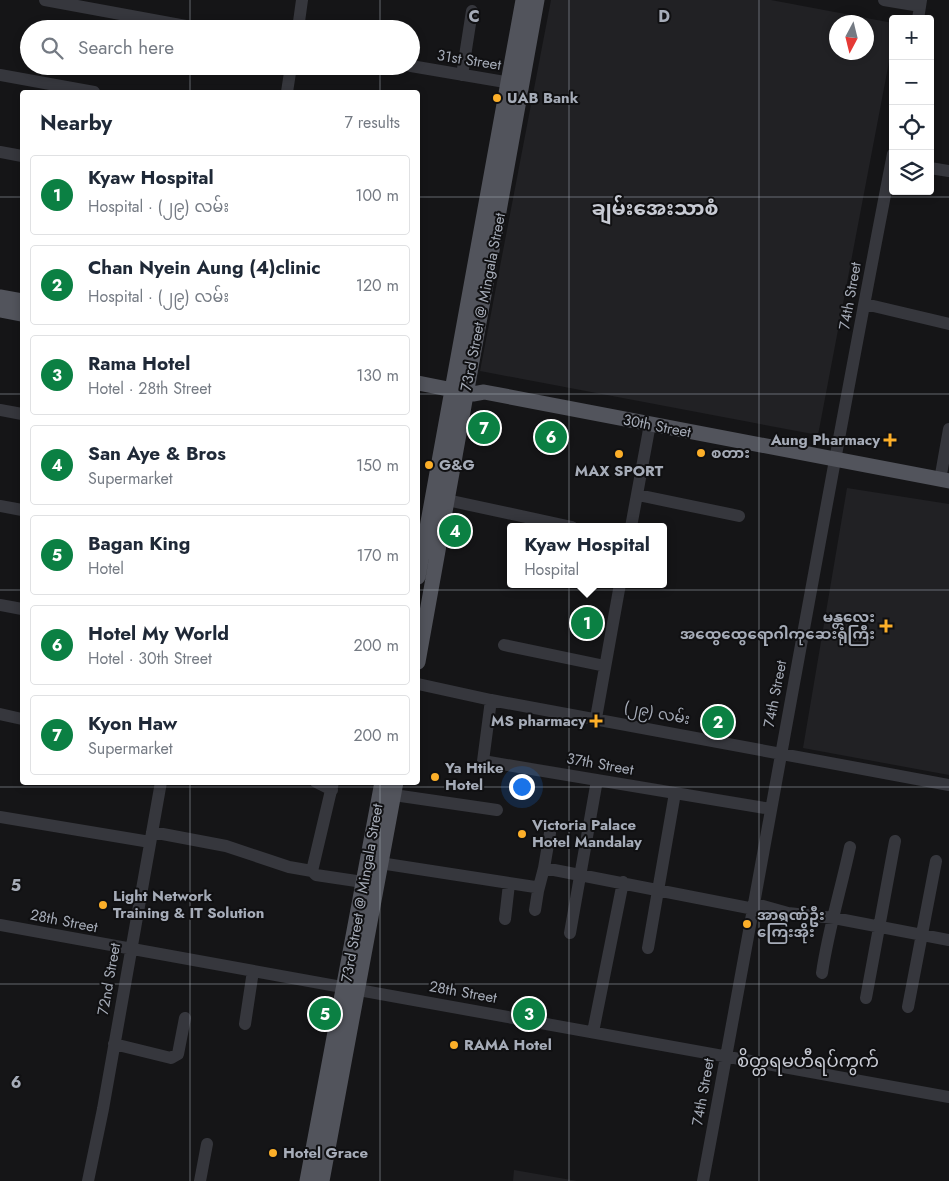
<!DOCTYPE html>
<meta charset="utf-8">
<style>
:root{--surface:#fff;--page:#f6f6f7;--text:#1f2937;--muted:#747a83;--line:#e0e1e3;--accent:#0b8043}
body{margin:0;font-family:Jost,"Noto Sans Myanmar",sans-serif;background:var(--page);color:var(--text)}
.controls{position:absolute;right:15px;top:15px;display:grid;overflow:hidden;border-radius:5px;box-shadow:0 2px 8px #0003}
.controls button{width:45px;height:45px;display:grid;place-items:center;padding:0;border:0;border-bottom:1px solid var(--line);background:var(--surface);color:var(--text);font:25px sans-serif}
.compass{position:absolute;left:829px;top:15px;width:45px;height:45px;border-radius:50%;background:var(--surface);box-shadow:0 2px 8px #0003;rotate:187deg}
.you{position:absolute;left:521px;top:786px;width:18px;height:18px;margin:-12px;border:4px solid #fff;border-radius:50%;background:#1a73e8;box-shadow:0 0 0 8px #1a73e833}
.badge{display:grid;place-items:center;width:32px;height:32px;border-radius:50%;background:var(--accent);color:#fff;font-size:16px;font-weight:700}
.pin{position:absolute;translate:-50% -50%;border:2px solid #fff;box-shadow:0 1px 5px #0006}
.popup{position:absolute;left:507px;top:523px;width:160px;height:65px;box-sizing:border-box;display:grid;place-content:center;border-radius:5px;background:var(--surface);filter:drop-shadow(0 1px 4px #0005);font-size:16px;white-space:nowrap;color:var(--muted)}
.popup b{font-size:19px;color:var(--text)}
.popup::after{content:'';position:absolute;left:50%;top:100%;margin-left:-10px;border:10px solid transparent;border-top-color:var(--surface)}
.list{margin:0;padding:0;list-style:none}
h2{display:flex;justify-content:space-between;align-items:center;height:65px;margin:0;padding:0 20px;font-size:21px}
h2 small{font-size:16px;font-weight:400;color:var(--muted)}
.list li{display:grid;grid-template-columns:32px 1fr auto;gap:15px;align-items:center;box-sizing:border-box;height:80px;margin:0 10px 10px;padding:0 10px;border:1px solid var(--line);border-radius:5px}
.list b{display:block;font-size:19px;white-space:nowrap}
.list p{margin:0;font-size:16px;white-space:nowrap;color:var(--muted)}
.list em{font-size:16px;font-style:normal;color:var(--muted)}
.icon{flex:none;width:28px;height:28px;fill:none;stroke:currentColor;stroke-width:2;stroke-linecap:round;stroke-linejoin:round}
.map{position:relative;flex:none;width:949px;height:1181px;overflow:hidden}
.search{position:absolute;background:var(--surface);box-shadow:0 2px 8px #0003;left:20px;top:20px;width:400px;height:55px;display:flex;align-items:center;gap:12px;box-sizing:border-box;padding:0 18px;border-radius:28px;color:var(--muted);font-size:19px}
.panel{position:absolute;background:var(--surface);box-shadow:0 2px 8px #0003;left:20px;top:90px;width:400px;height:695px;border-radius:5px}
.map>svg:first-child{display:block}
.built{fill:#212124;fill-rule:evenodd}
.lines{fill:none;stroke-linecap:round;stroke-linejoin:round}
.minor{stroke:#36373d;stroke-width:12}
.major{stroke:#52545c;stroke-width:15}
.grid{fill:none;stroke:#a6acb8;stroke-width:1;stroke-opacity:0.55}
.poi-dot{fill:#fcaf29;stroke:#101012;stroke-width:2}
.labels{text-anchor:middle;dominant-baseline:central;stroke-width:4;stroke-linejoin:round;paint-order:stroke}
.street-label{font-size:15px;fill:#a6acb8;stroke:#101012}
.poi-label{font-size:15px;font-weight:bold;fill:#a6acb8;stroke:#101012;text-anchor:start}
.quarter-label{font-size:18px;fill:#c8cbd4;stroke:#101012}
.district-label{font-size:20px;font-weight:bold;fill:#c8cbd4;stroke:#101012}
.grid-label{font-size:16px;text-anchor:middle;font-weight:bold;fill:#a6acb8;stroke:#101012;stroke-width:4;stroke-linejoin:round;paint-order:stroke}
</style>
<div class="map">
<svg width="949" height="1181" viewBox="0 0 949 1181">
<rect width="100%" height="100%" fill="#151517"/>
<path class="built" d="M 551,0 L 771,0 L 893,23 L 893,41 L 818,435 L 480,371 ZM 836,22 L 866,22 L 866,52 L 836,52 Z
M 847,488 L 949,504 L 949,775 L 803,748 Z
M 514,1170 L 577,1181 L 513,1181 Z"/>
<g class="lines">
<path class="minor" d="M 45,0 L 202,29
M 884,0 L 920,6
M 918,19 L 921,0
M 298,29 L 302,0
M 411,66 L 517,84
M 0,75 L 94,92
M 462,75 L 472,11
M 287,92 L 291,66
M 0,152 L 22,156
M 930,168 L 949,171
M 865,304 L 949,324
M 0,410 L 22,414
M 940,480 L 949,429
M 638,495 L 739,516
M 447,500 L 572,527
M 0,506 L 22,510
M 631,527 L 650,424
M 0,605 L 22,609
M 504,645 L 605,666
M 418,684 L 491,700 L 949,785
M 491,700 L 483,761 L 771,809
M 0,714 L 22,719
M 596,718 L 620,584
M 316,782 L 332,790
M 394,795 L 497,810
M 0,817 L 150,842
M 152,832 L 226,846 L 289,867 L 312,871 L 316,875 L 363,882
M 380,863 L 535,887 L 538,891 L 535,910
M 544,868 L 550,833
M 312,871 L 333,782
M 538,891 L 544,868 L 754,909
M 756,904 L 788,913 L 834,918 L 949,940
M 505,919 L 509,884
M 0,925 L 949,1097
M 570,933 L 597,780
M 648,948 L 675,793
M 822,973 C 828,931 841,889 850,847
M 866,998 L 895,841
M 908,1007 L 936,861
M 245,1024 L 253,971
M 593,1032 L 623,882
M 114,1044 L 171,1058 L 178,1054 L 185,1018
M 88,1181 L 103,1109 L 161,782
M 200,1181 L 207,1144
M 703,1181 C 767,839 826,496 893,154"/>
<path class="major" d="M 0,297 L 22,301
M 0,310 L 22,314
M 418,383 L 473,394 L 484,392 L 949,481
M 418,577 L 523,0
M 418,662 L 537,0
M 307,1181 L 382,782
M 322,1181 L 396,782"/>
</g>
<path class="grid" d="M 190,0 L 190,29M 380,0 L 380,29M 569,0 L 569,1181M 759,0 L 759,1181M 190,66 L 190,92M 380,66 L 380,92M 0,197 L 22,197M 418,197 L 949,197M 0,394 L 22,394M 418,394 L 949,394M 0,590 L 22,590M 418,590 L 949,590M 190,782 L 190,1181M 380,782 L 380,1181M 0,787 L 949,787M 0,984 L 949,984"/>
<g class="poi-dot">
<circle cx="497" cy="98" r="5"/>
<path d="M887.5 432.5h5v5h5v5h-5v5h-5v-5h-5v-5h5z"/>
<circle cx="701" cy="453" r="5"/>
<circle cx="619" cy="454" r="5"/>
<circle cx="429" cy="465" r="5"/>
<path d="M883.5 618.5h5v5h5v5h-5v5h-5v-5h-5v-5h5z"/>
<path d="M593.5 713.5h5v5h5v5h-5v5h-5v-5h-5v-5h5z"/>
<circle cx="435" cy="777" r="5"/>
<circle cx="522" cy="834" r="5"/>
<circle cx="103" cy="905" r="5"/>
<circle cx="747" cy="924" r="5"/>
<circle cx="454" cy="1045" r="5"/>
<circle cx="273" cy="1153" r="5"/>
</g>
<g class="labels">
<g class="street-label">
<text transform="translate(469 60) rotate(9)">31st Street</text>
<text transform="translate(850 296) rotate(-80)">74th Street</text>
<text transform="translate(483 302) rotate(-79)">73rd Street @ Mingala Street</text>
<text transform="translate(657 426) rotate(11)">30th Street</text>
<text transform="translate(775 694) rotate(-79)">74th Street</text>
<text transform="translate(657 713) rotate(11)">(၂၉) လမ်း</text>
<text transform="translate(600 764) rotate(10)">37th Street</text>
<text transform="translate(362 893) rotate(-80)">73rd Street @ Mingala Street</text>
<text transform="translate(64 921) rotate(11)">28th Street</text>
<text transform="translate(109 979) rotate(-80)">72nd Street</text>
<text transform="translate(463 992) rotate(10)">28th Street</text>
<text transform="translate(703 1092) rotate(-80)">74th Street</text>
</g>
<g class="poi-label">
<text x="507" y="98">UAB Bank</text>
<text x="880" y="440" text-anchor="end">Aung Pharmacy</text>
<text x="711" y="453">စတား</text>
<text x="439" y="465">G&amp;G</text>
<text x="619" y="471" text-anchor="middle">MAX SPORT</text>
<text x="875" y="617" text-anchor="end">မန္တလေး<tspan x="875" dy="17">အထွေထွေရောဂါကုဆေးရုံကြီး</tspan></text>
<text x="586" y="721" text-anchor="end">MS pharmacy</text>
<text x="445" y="768">Ya Htike<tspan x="445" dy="17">Hotel</tspan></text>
<text x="532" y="825">Victoria Palace<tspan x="532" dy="17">Hotel Mandalay</tspan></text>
<text x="113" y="896">Light Network<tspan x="113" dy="17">Training &amp; IT Solution</tspan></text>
<text x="757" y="915">အာရုဏ်ဦး<tspan x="757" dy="17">ကြေးအိုး</tspan></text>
<text x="464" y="1045">RAMA Hotel</text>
<text x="283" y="1153">Hotel Grace</text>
</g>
<g class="quarter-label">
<text x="808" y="1061">စိတ္တရမဟီရပ်ကွက်</text>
</g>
<g class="district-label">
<text x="655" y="208">ချမ်းအေးသာစံ</text>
</g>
</g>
<g class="grid-label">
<text x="474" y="22">C</text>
<text x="664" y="22">D</text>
<text x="16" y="891">5</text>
<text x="16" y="1088">6</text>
</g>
</svg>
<div class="controls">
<button>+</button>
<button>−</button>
<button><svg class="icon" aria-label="locate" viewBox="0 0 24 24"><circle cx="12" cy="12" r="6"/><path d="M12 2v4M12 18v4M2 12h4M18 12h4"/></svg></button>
<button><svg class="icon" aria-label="layers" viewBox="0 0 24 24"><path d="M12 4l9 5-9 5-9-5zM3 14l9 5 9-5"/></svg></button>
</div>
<svg class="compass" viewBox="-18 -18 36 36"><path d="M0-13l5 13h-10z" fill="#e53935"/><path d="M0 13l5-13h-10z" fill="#747a83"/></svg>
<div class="you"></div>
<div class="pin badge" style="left:587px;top:623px">1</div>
<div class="popup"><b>Kyaw Hospital</b>Hospital</div>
<div class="pin badge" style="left:718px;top:722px">2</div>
<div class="pin badge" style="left:529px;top:1014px">3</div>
<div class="pin badge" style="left:455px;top:531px">4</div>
<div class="pin badge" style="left:325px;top:1014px">5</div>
<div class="pin badge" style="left:551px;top:437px">6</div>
<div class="pin badge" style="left:484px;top:428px">7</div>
<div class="search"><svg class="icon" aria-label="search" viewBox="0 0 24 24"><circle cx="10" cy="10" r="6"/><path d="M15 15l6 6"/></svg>Search here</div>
<section class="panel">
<h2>Nearby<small>7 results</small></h2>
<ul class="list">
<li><span class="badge">1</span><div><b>Kyaw Hospital</b><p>Hospital · (၂၉) လမ်း</p></div><em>100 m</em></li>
<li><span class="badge">2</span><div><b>Chan Nyein Aung (4)clinic</b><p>Hospital · (၂၉) လမ်း</p></div><em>120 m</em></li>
<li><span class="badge">3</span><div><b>Rama Hotel</b><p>Hotel · 28th Street</p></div><em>130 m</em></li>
<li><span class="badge">4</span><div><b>San Aye &amp; Bros</b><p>Supermarket</p></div><em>150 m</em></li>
<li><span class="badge">5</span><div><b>Bagan King</b><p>Hotel</p></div><em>170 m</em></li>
<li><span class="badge">6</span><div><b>Hotel My World</b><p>Hotel · 30th Street</p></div><em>200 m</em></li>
<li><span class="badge">7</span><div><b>Kyon Haw</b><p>Supermarket</p></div><em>200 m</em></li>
</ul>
</section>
</div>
